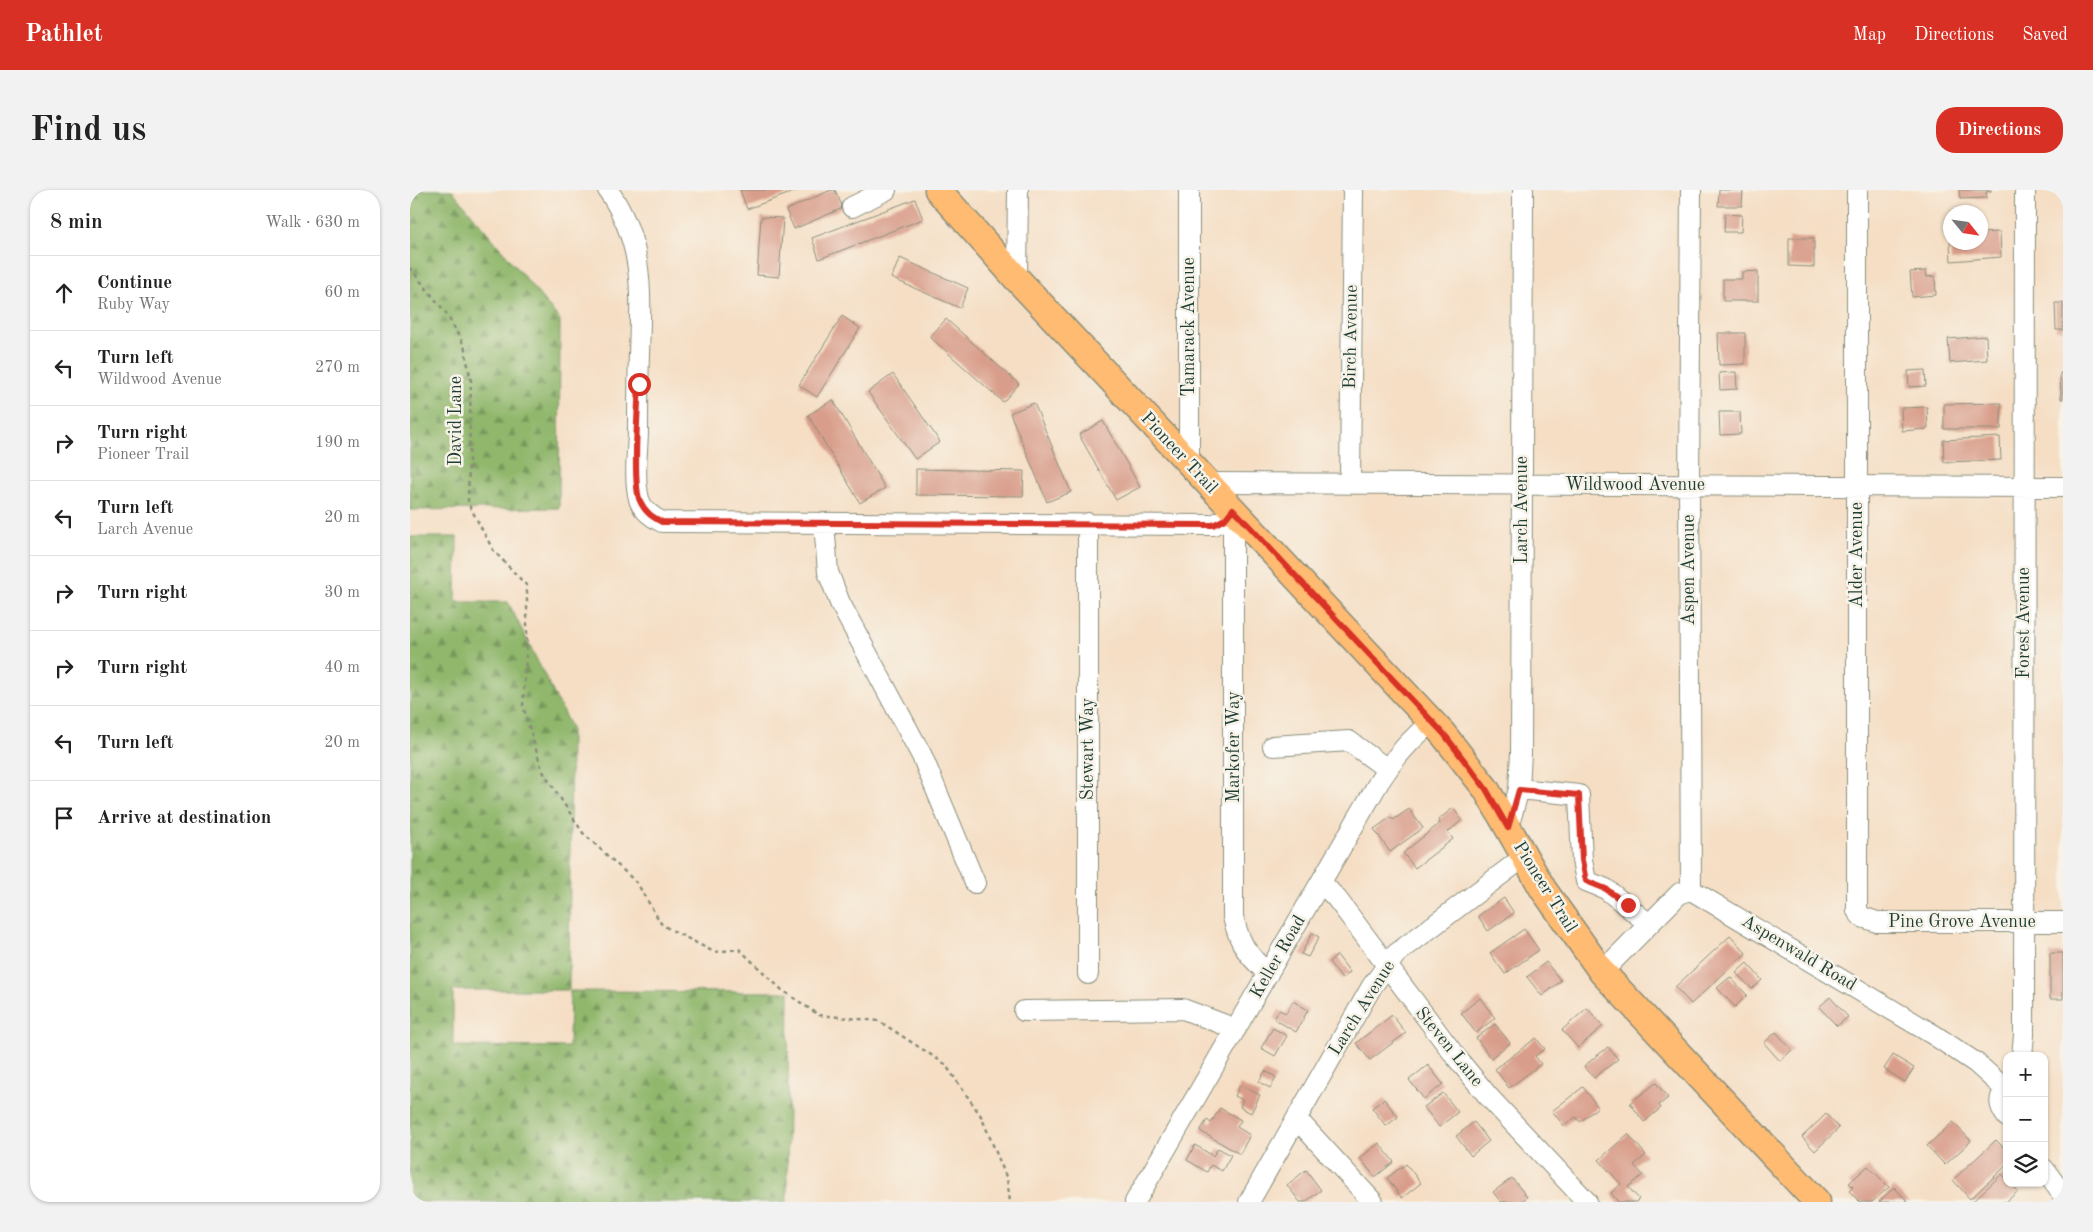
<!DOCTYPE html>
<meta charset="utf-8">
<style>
:root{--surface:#fff;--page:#f2f2f2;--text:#222;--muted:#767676;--line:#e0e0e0;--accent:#d93025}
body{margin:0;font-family:"Old Standard TT",serif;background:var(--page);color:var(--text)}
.controls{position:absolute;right:15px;bottom:15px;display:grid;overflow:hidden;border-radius:10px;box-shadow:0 1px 4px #0004}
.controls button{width:45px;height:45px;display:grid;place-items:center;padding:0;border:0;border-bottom:1px solid var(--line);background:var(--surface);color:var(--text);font:25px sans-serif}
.compass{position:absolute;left:1533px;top:15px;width:45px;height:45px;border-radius:50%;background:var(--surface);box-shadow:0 1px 4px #0004;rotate:120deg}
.stop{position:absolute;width:15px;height:15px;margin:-11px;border:4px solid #d93025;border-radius:50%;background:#fff}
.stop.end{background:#d93025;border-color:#fff;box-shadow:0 1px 5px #0008}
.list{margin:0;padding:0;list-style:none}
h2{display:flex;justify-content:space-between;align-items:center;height:65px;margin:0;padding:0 20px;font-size:21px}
h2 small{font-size:16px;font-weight:400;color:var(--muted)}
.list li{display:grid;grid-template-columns:32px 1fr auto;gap:15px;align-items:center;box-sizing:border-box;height:75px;padding:0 20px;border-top:1px solid var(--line)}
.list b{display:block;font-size:19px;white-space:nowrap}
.list p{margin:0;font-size:16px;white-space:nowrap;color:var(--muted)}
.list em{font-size:16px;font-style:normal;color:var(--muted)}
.icon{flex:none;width:28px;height:28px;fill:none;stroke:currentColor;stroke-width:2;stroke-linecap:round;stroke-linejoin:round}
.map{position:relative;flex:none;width:1653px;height:1012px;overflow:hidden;border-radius:20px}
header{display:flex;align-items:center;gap:30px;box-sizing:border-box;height:70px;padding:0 25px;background:var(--accent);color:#fff}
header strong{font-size:24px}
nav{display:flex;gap:28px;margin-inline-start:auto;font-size:18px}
.intro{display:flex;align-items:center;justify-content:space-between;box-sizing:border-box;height:120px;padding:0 30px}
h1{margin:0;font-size:35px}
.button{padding:12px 22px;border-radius:20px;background:var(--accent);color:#fff;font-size:18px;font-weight:700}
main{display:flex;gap:30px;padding:0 30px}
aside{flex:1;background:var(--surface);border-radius:20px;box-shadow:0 1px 4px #0004}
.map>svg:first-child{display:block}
.forest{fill:url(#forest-firs);stroke:#587a50}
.building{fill:#d99e8b}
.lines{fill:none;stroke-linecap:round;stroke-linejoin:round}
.minor-casing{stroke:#8a8e7c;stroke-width:22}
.major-casing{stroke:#8a8e7c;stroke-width:29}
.path{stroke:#8a8e7c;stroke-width:2.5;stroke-dasharray:4 4;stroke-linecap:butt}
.minor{stroke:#fff;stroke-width:20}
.major{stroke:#febb71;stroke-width:26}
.route{stroke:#d93025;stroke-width:6}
.labels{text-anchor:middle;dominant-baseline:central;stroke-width:5;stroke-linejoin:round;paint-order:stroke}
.street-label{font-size:18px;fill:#1f3d34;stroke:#f7f3e8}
</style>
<header>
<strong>Pathlet</strong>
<nav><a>Map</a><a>Directions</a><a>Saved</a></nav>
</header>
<div class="intro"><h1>Find us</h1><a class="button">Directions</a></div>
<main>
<aside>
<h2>8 min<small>Walk · 630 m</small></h2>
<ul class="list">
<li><svg class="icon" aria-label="ahead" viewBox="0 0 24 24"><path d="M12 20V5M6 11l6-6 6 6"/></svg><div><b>Continue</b><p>Ruby Way</p></div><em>60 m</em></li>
<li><svg class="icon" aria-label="left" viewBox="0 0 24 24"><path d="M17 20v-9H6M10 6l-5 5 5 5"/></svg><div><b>Turn left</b><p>Wildwood Avenue</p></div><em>270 m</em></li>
<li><svg class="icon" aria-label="right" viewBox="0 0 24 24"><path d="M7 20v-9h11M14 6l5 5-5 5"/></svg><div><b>Turn right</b><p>Pioneer Trail</p></div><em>190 m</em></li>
<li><svg class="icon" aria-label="left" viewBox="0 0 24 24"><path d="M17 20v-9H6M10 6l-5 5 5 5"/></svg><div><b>Turn left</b><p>Larch Avenue</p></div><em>20 m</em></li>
<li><svg class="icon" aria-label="right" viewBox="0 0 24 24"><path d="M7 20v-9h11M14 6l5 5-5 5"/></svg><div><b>Turn right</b></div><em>30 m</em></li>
<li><svg class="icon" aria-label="right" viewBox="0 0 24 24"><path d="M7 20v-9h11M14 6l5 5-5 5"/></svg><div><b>Turn right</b></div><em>40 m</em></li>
<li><svg class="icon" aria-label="left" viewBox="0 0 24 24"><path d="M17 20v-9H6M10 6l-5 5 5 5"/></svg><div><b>Turn left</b></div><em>20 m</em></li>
<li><svg class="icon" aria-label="arrive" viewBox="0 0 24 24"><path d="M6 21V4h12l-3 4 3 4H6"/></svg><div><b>Arrive at destination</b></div></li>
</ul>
</aside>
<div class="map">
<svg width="1653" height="1012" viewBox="0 0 1653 1012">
<defs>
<pattern id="forest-firs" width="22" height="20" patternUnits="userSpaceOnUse" patternTransform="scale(1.25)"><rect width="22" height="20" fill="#90b76c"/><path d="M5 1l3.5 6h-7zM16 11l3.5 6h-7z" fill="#75965a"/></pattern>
</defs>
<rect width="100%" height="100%" fill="#f7f3e8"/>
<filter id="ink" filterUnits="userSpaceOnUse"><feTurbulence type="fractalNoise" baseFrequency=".02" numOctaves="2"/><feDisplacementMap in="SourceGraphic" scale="10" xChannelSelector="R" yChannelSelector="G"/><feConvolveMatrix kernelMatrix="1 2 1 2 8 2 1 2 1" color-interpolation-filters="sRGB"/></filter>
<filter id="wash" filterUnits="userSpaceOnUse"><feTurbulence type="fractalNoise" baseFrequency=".0096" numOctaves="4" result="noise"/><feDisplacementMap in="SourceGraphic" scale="20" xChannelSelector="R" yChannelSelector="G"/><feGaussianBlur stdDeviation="1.12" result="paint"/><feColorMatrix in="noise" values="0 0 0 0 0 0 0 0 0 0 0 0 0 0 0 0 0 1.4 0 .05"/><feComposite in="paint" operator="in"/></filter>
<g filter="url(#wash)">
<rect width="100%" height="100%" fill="#f5dec4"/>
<path class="forest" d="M 0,0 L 42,0 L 150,130 L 149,318 L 0,320 Z
M 0,347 L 47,347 L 46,412 L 98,412 L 161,538 L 159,800 L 43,800 L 43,856 L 159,857 L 160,801 L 379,802 L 377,1012 L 0,1012 Z"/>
<g id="blocks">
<path class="building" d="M 330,0 L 389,0 L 337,19 Z
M 421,0 L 425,0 L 433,18 L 384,39 L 376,20 Z
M 1309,0 L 1333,0 L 1332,16 L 1308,16 Z
M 1549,0 L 1581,0 L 1581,1 L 1576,2 L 1577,8 L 1550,9 Z
M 505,9 L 513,29 L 409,69 L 402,48 Z
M 1315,24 L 1332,25 L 1331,42 L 1314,42 Z
M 351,27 L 373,28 L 369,87 L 347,85 Z
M 1590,42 L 1591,67 L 1541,71 L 1540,52 L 1570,52 L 1570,43 Z
M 1379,48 L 1404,48 L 1404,77 L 1379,76 Z
M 490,68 L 558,98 L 550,118 L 481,88 Z
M 1348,81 L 1348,111 L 1313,111 L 1313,89 L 1332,89 L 1332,82 Z
M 1516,81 L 1517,87 L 1525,86 L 1526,105 L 1502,107 L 1500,82 Z
M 1645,113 L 1653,113 L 1653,140 L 1646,140 Z
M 432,126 L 450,138 L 407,207 L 389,195 Z
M 536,129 L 609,194 L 593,212 L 520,147 Z
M 1308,143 L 1335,143 L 1335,174 L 1309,175 Z
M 1576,146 L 1577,170 L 1540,173 L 1538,149 Z
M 1515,180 L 1516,196 L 1499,197 L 1498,181 Z
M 1326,182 L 1327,199 L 1310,200 L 1309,183 Z
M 1650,183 L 1653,183 L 1653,209 L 1651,209 Z
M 483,184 L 530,252 L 505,269 L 458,202 Z
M 423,210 L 475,298 L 450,313 L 398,225 Z
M 624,213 L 661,302 L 637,312 L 600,223 Z
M 1591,213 L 1591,239 L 1534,239 L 1534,214 Z
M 1517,217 L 1518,239 L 1492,241 L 1491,218 Z
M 1309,222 L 1330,222 L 1331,244 L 1310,245 Z
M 693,231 L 730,297 L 706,310 L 669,245 Z
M 1590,247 L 1591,270 L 1534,272 L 1533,250 Z
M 506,279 L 614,281 L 613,306 L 506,305 Z
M 1043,618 L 1052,630 L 1038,642 L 1043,649 L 1005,678 L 993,663 L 1030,633 L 1028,630 Z
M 999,619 L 1013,638 L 980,662 L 964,639 L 981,627 L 983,630 Z
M 1094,708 L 1104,723 L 1078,741 L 1068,726 Z
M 1114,739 L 1129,760 L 1095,784 L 1080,763 Z
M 902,743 L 909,747 L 898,767 L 891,764 Z
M 1320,746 L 1336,763 L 1281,814 L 1265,797 Z
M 1640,763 L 1653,763 L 1653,809 L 1640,809 Z
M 927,765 L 940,782 L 932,789 L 919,772 Z
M 1136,772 L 1151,791 L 1132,806 L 1117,787 Z
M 1337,773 L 1352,790 L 1342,799 L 1326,783 Z
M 1320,787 L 1337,805 L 1325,817 L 1307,798 Z
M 1420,807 L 1438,827 L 1427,836 L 1409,817 Z
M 1070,808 L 1085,828 L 1066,843 L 1051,823 Z
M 883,811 L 898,820 L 886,842 L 864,829 L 869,820 L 876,823 Z
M 1177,818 L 1193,836 L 1168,858 L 1152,840 Z
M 982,825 L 996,843 L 960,870 L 946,853 Z
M 1085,834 L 1100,853 L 1081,868 L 1066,848 Z
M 863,838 L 877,846 L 865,866 L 851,858 Z
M 1366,842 L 1382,860 L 1370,871 L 1354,853 Z
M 1126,848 L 1135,859 L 1125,866 L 1131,874 L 1099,898 L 1085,879 Z
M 1198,857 L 1208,869 L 1184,888 L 1174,876 Z
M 1483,865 L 1504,878 L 1495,892 L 1474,879 Z
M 1018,875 L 1033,894 L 1014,909 L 999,890 Z
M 855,881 L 866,887 L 860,898 L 849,892 Z
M 1246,893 L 1258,908 L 1249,915 L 1251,918 L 1234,932 L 1220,913 Z
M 830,895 L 850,905 L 841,923 L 830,917 L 833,910 L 825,906 Z
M 1173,897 L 1188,917 L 1170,932 L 1166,927 L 1154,936 L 1142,921 Z
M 1033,903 L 1048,922 L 1029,937 L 1014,917 Z
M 974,909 L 988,927 L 976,936 L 962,918 Z
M 810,918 L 831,930 L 827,937 L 840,945 L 830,964 L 790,941 L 797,930 L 801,933 Z
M 1416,924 L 1429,938 L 1405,961 L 1392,947 Z
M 1064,932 L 1079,951 L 1061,966 L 1046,946 Z
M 1543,932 L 1561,951 L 1535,975 L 1517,956 Z
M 1218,944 L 1236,965 L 1224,975 L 1233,985 L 1218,997 L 1229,1009 L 1226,1012 L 1208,1012 L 1201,1003 L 1211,994 L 1189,970 Z
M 1586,950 L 1597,961 L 1597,975 L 1560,1009 L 1543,990 Z
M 969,953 L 984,972 L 965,987 L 950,968 Z
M 785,955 L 803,966 L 808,958 L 821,965 L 812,981 L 801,975 L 797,982 L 777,970 Z
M 996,974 L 1011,993 L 992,1008 L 977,988 Z
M 1458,976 L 1479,997 L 1462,1012 L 1450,1012 L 1439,1001 L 1443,997 L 1439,993 Z
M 896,980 L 911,1000 L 895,1012 L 890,1012 L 877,995 Z
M 1592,984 L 1597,989 L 1597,993 L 1600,993 L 1608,1001 L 1596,1012 L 1562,1012 Z
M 1102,988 L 1117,1007 L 1111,1012 L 1091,1012 L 1083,1002 Z
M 1484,997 L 1498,1012 L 1469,1012 Z"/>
</g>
</g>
<g filter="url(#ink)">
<use href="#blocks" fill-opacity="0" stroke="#8a8e7c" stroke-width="1"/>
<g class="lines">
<g class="minor-casing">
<path id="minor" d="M 198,0 C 235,55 231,102 229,164 C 228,191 228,218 228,244 C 227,265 224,289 229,309 C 232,320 242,327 252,332 L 803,335 L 815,329 L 823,319
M 1281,0 L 1279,295 L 1281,700
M 1447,0 L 1447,721 L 1452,727 L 1467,732 L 1653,732
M 442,17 L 476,0
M 607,89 L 608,0
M 779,273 L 779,0
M 797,293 L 1653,297
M 940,293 L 943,0
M 823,319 L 823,727 C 830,755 837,764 858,784
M 414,333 L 418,382 L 430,413 L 512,566 L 565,693
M 863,556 L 939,551 L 977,579
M 1109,599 L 1169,605 L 1172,670 L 1176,691 L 1196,699 L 1239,734
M 1098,638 L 1109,599 L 1111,563 L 1113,0
M 911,692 L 927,709 L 1046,867 L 1078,906 L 1177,1012
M 1192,782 L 1270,703 L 1281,700 L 1524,845 L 1566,873 L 1595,899
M 678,784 L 678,333
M 614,821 L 773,819 L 826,839
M 1612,866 L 1614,845 L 1615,0
M 1597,896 C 1588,908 1588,915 1597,927
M 887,929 L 963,1012
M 1634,979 L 1653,1005
M 725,1012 L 969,592 C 984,568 1000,549 1023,531
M 839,1012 L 962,796 L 986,764 L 1114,667"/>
</g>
<g class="major-casing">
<path id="major" d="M 528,0 L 607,89 L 1033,544 L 1076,599 L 1133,699 L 1192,782 L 1407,1012"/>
</g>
<path class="path" d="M 0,78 L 36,123 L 54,155 L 61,191 L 58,313 L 83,360 L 117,396 L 117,451 L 113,516 L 132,580 L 173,643 L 227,693 L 252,735 L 304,762 L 329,759 L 372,800 L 409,825 L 469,831 L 535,874 L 571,926 L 597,989 L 600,1012"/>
<use href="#minor" class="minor"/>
<use href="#major" class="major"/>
</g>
</g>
<g class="lines" filter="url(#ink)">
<path class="route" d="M 229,194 C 228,217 222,294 230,311 C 235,322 242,327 252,332 L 803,335 L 815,329 L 823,319 L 1034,544 L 1076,599 L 1098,638 L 1109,600 L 1169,605 L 1172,670 L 1176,691 L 1196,699 L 1218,715"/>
</g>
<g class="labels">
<g class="street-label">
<text transform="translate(779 137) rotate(-90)">Tamarack Avenue</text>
<text transform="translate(941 147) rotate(-89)">Birch Avenue</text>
<text transform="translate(46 231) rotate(-90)">David Lane</text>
<text transform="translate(769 263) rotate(47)">Pioneer Trail</text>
<text x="1225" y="295">Wildwood Avenue</text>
<text transform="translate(1112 320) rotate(-90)">Larch Avenue</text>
<text transform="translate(1447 365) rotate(-90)">Alder Avenue</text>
<text transform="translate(1279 380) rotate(-90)">Aspen Avenue</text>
<text transform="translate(1614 433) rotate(-90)">Forest Avenue</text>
<text transform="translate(824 557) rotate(-90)">Markofer Way</text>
<text transform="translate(678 559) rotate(-90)">Stewart Way</text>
<text transform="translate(1135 697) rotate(58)">Pioneer Trail</text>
<text x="1552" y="732">Pine Grove Avenue</text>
<text transform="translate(1389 763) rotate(31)">Aspenwald Road</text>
<text transform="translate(868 767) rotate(-60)">Keller Road</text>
<text transform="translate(952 818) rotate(-58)">Larch Avenue</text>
<text transform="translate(1039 857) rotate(51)">Steven Lane</text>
</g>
</g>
</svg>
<div class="controls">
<button>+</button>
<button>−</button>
<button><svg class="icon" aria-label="layers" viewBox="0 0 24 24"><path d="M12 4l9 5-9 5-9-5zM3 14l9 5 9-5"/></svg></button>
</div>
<svg class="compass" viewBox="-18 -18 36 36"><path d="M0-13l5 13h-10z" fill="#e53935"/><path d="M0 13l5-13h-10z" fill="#767676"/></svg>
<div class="stop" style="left:229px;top:194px"></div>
<div class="stop end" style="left:1218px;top:715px"></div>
</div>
</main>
